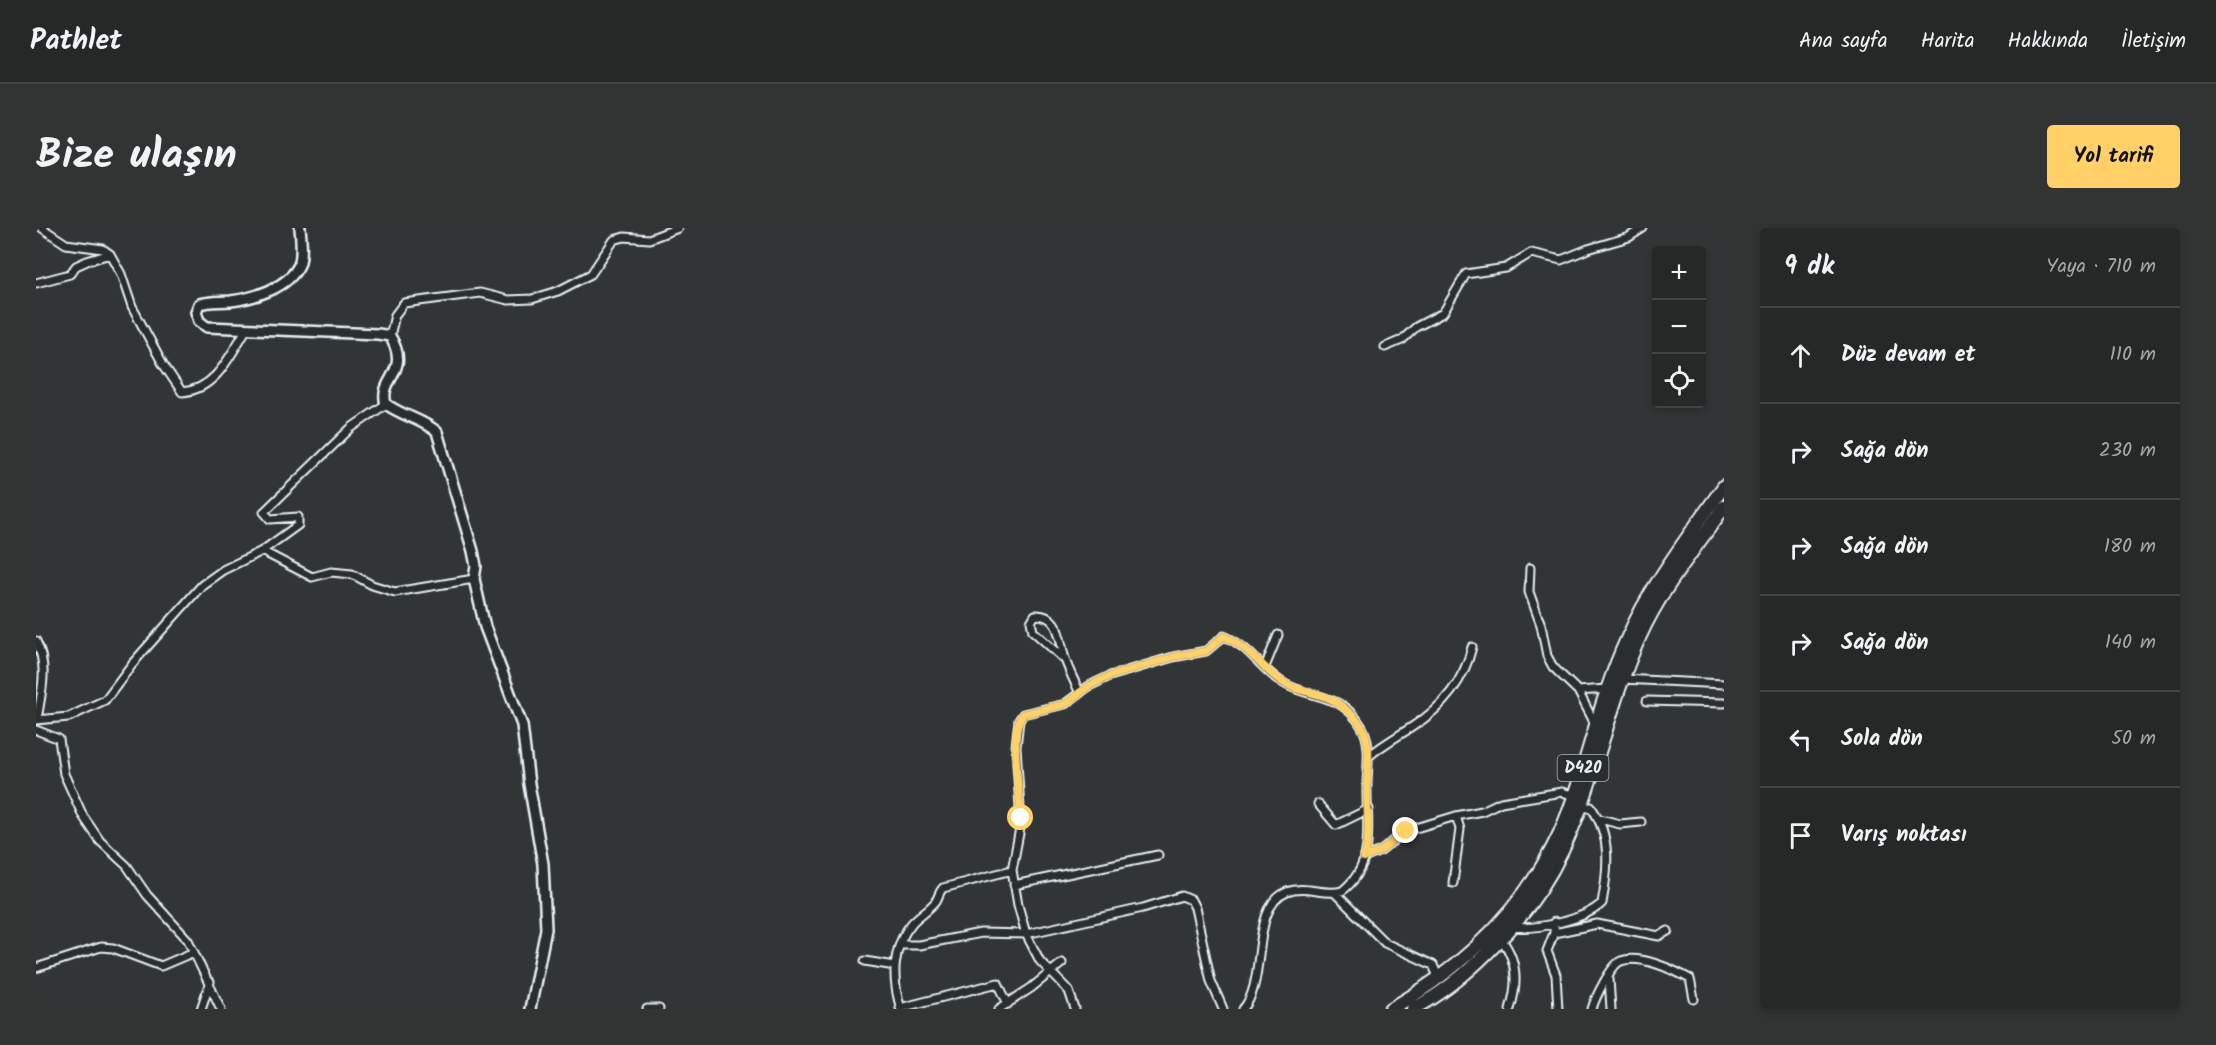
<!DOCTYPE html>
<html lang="tr">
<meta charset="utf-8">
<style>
:root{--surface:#262828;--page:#323434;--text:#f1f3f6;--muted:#a4a6a8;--line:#424445;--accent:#ffd166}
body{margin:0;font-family:Kalam,sans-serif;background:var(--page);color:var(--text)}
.controls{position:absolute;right:18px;top:18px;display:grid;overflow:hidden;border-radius:6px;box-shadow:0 3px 9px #0003}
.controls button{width:54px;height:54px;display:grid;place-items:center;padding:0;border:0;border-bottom:2px solid var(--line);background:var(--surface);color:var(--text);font:30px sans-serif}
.stop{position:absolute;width:18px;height:18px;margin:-14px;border:4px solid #ffd166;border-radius:50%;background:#fff}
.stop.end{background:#ffd166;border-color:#fff;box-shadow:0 2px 6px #0008}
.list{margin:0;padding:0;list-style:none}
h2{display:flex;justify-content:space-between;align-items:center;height:78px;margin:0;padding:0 24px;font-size:26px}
h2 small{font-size:20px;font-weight:400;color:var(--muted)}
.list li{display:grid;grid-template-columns:39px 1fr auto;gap:18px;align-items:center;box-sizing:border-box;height:96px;padding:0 24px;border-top:2px solid var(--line)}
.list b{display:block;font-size:22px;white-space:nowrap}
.list em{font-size:20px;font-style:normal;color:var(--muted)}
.icon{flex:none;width:33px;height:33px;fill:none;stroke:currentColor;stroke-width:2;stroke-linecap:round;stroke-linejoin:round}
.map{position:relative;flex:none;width:1688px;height:781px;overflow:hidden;border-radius:6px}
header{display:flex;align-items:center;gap:36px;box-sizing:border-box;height:84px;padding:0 30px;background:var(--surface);border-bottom:2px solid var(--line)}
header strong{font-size:28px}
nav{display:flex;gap:33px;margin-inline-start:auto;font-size:21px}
.intro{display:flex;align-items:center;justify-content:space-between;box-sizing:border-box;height:144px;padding:0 36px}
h1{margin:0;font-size:42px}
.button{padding:15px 27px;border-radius:6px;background:var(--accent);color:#111;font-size:21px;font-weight:700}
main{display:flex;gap:36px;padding:0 36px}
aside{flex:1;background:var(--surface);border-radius:6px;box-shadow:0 3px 9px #0003}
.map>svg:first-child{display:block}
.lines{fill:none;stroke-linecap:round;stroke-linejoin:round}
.street-casing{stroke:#e8f1f8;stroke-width:11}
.secondary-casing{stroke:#e8f1f8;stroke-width:14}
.highway-casing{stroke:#e8f1f8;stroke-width:16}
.street{stroke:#2a2d2e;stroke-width:7}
.secondary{stroke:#2a2d2e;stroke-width:9}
.highway{stroke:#2a2d2e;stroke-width:12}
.route{stroke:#ffd166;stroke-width:8}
.labels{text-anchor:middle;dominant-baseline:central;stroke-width:6;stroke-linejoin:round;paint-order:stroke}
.shield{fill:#2a2d2e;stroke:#afb6bb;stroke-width:1.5}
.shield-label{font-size:16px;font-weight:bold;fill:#e8f1f8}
</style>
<header>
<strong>Pathlet</strong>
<nav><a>Ana sayfa</a><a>Harita</a><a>Hakkında</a><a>İletişim</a></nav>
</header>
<div class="intro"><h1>Bize ulaşın</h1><a class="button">Yol tarifi</a></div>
<main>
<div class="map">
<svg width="1688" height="781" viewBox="0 0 1688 781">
<rect width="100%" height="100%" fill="#323536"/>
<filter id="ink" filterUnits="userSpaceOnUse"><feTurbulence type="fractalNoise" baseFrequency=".0167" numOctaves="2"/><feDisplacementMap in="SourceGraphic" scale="12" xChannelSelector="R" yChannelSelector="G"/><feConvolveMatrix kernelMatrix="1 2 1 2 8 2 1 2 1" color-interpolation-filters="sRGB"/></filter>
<g filter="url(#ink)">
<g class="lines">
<g class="street-casing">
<path id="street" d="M 6,0 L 30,16 L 67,21 L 74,26 L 85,46 L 96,79 L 127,136 L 146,164 C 180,162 194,127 210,102
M 0,55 L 34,46 L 40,38 L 51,33 L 74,26
M 354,108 L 359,87 L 368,75 L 444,65 L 472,72 L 496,71 L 522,63 L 555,46 L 578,12 L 588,9 L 613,11 L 642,0
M 1349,119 L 1366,112 L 1380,99 L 1407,85 L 1430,46 L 1470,40 L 1495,25 L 1525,32 L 1552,21 L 1593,9 L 1607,0
M 226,323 L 276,349 L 295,344 L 316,346 L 336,357 L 359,364 L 438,351
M 1494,340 L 1493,364 L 1505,397 L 1511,428 L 1517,439 L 1542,463 L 1571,461
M 0,413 C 13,439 5,465 1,492
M 1030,433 L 997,403 L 995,394 L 999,387 C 1026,386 1023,415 1030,434 C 1034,445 1039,455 1044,465
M 1229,439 L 1242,407
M 1586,451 L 1688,456
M 1542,463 L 1560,498
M 1611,473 L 1688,475
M 0,492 L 33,489 L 69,472 L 96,436 L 166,357 L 187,342 L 226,323 L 262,297 L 262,289 L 234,291 L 228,284 L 315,200 L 350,176
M 0,502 L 23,511 L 28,546 L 47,588 L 64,613 L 91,638 L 111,667 L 152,712 L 185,781
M 1333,528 C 1346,517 1362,508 1376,499 C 1406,480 1428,453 1436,419
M 1282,576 L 1300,597 L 1333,581
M 1420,588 L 1446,583 L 1465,574 L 1526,564 L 1539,568
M 1564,591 L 1584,596 L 1605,594
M 1328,630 L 1345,623 L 1370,603 L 1420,588 L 1424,601 L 1417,655
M 978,657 L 1122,627
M 1299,665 L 1349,715 L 1397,737 L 1403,751
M 1518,694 L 1518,705 L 1511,723 L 1520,747 L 1522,781
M 1476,699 C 1500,702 1549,692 1566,675 C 1572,642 1576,608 1555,579 L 1543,581
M 1518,705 L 1561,696 L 1623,708 L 1632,703
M 1465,711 C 1482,732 1482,756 1474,781
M 864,717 L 883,717 L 945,705 L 990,706 L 1107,680 L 1146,668 L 1155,672 L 1159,680 L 1175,753 L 1187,781
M 829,733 L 859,738
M 0,740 L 65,719 L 77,720 L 125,738 L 158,724
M 1573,751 L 1575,781
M 864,780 L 962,755 L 972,776
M 165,781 L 174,754
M 611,781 L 623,781
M 865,781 C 856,753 855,720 876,695 C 883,687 894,681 900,673 C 903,668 903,664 907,660 L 976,642
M 963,781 L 995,760 L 1026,735
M 1039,781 L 1033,763 L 1004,733 L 990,706 L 982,677 L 976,642 L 985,595 L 980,519 L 983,492 L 987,486 L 1029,476 L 1053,458 L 1074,448 L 1137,429 L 1170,423 L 1188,408 C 1213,418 1223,439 1244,453 C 1272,472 1304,462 1326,499 C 1336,517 1331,538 1331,558 C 1330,596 1341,636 1306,663 C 1288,668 1269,657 1251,664 C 1213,679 1232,753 1207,781
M 1556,781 C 1559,770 1575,737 1585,733 C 1604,726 1638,742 1654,751 L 1658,771"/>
</g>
<g class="secondary-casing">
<path id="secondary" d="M 264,0 C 265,11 267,26 263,37 C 252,60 218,70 195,73 C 184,74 174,73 163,76 L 160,84 L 163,93 L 171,99 L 342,106 L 354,108 C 376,145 342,150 350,176 C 366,188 386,191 401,204 L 437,323 L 440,338 L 438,351 L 449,399 L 486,497 L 493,556 L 507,636 L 510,701 L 494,781"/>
</g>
<g class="highway-casing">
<path id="highway" d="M 1355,781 C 1441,731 1508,662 1539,566 C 1556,514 1568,461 1591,411 C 1616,355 1653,308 1688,258
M 1377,781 C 1405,767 1431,745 1453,723 C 1483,694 1509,659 1527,621 C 1560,553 1572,477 1604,408 C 1625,361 1659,321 1688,279"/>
</g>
<use href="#street" class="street"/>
<use href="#secondary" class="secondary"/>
<use href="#highway" class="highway"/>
</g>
</g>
<g class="lines" filter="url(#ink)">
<path class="route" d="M 985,590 C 984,567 972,502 987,486 L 1029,476 L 1053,458 L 1074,448 L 1137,429 L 1170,423 L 1188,408 C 1213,418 1224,439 1245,453 C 1261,465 1283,463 1300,474 C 1309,480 1321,490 1326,499 C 1337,519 1330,541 1331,562 C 1331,586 1335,607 1328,630 L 1345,623 L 1370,603"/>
</g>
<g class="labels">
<rect class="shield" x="1521.5" y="527" width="51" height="26" rx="4.5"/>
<g class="shield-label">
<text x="1547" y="540">D420</text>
</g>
</g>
</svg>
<div class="controls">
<button>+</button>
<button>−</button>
<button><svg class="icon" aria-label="locate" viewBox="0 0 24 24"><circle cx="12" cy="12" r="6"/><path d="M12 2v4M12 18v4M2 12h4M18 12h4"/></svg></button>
</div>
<div class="stop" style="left:985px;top:590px"></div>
<div class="stop end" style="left:1370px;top:603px"></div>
</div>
<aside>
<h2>9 dk<small>Yaya · 710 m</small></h2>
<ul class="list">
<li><svg class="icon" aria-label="ahead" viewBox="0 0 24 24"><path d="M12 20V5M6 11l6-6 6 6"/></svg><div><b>Düz devam et</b></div><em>110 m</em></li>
<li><svg class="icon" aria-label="right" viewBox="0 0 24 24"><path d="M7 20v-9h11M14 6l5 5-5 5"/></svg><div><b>Sağa dön</b></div><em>230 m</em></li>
<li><svg class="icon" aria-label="right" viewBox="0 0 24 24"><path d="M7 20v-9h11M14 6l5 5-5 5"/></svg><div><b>Sağa dön</b></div><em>180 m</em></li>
<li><svg class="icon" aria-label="right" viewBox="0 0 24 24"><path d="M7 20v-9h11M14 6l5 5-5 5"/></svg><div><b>Sağa dön</b></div><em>140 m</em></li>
<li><svg class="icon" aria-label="left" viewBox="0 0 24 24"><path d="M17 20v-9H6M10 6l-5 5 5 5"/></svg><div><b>Sola dön</b></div><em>50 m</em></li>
<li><svg class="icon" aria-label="arrive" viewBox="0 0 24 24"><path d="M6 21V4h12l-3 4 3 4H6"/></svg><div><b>Varış noktası</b></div></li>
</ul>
</aside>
</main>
